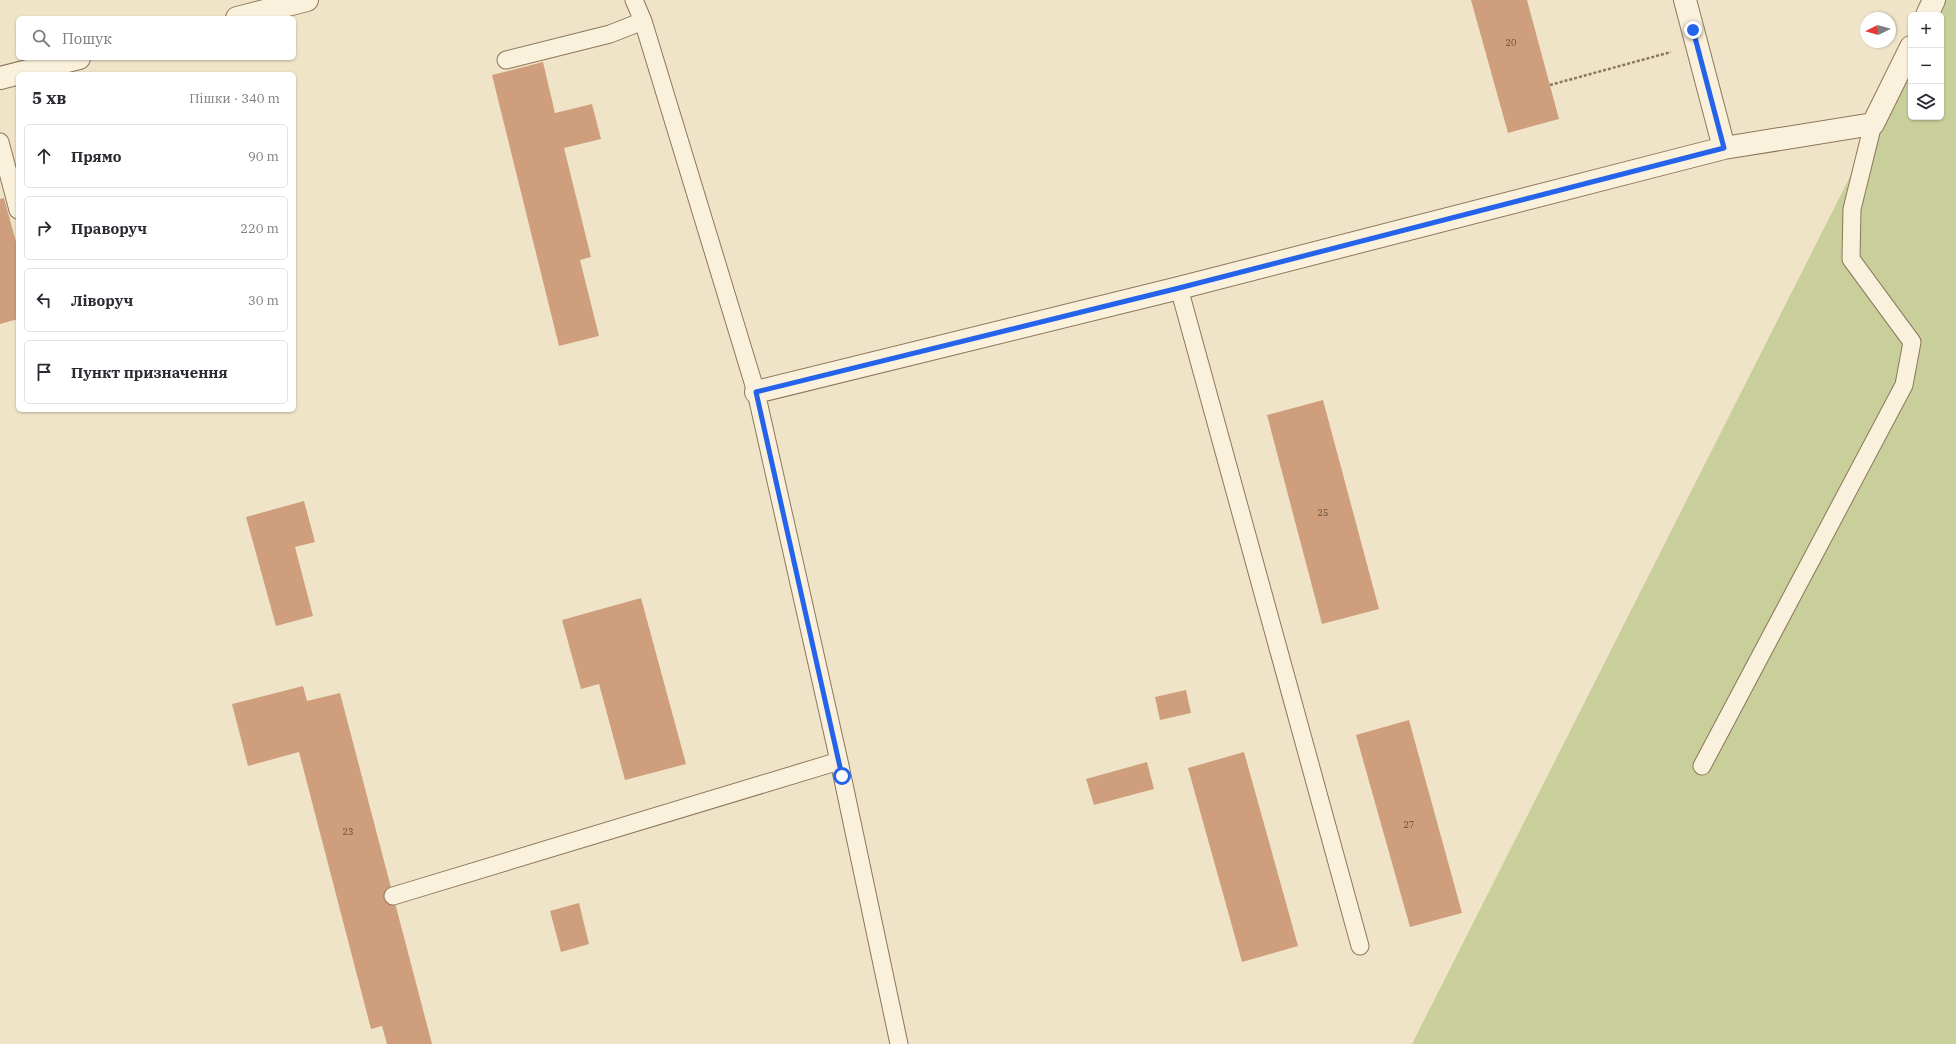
<!DOCTYPE html>
<html lang="uk">
<meta charset="utf-8">
<style>
:root{--surface:#fff;--page:#f2f2f3;--text:#2b2b33;--muted:#7c7c81;--line:#e1e1e2}
body{margin:0;font-family:"IBM Plex Serif",serif;background:var(--page);color:var(--text)}
.controls{position:absolute;right:12px;top:12px;display:grid;overflow:hidden;border-radius:6px;box-shadow:0 1px 3px #0004}
.controls button{width:36px;height:36px;display:grid;place-items:center;padding:0;border:0;border-bottom:1px solid var(--line);background:var(--surface);color:var(--text);font:20px sans-serif}
.compass{position:absolute;left:1860px;top:12px;width:36px;height:36px;border-radius:50%;background:var(--surface);box-shadow:0 1px 3px #0004;rotate:265deg}
.stop{position:absolute;width:12px;height:12px;margin:-9px;border:3px solid #2563eb;border-radius:50%;background:#fff}
.stop.end{background:#2563eb;border-color:#fff;box-shadow:0 1px 4px #0008}
.list{margin:0;padding:0;list-style:none}
h2{display:flex;justify-content:space-between;align-items:center;height:52px;margin:0;padding:0 16px;font-size:17px}
h2 small{font-size:13px;font-weight:400;color:var(--muted)}
.list li{display:grid;grid-template-columns:26px 1fr auto;gap:12px;align-items:center;box-sizing:border-box;height:64px;margin:0 8px 8px;padding:0 8px;border:1px solid var(--line);border-radius:6px}
.list b{display:block;font-size:15px;white-space:nowrap}
.list em{font-size:13px;font-style:normal;color:var(--muted)}
.icon{flex:none;width:22px;height:22px;fill:none;stroke:currentColor;stroke-width:2;stroke-linecap:round;stroke-linejoin:round}
.map{position:relative;flex:none;width:1956px;height:1044px;overflow:hidden}
.search{position:absolute;background:var(--surface);box-shadow:0 1px 3px #0004;left:16px;top:16px;width:280px;height:44px;display:flex;align-items:center;gap:10px;box-sizing:border-box;padding:0 14px;border-radius:6px;color:var(--muted);font-size:15px}
.panel{position:absolute;background:var(--surface);box-shadow:0 1px 3px #0004;left:16px;top:72px;width:280px;height:340px;border-radius:6px}
.map>svg:first-child{display:block}
.green{fill:#c9cf9b}
.building{fill:#cf9f7d}
.lines{fill:none;stroke-linecap:round;stroke-linejoin:round}
.lane-casing{stroke:#8d765c;stroke-width:19}
.street-casing{stroke:#8d765c;stroke-width:24}
.path{stroke:#8d765c;stroke-width:2.5;stroke-dasharray:3 2;stroke-linecap:butt}
.lane{stroke:#faf1dc;stroke-width:17}
.street{stroke:#faf1dc;stroke-width:22}
.route{stroke:#2563eb;stroke-width:5}
.labels{text-anchor:middle;dominant-baseline:central;stroke-width:3;stroke-linejoin:round;paint-order:stroke}
.number-label{font-size:9px;fill:#624a37}
</style>
<div class="map">
<svg width="1956" height="1044" viewBox="0 0 1956 1044">
<rect width="100%" height="100%" fill="#f0e4c8"/>
<path class="green" d="M 1939,0 L 1956,0 L 1956,1044 L 1412,1044 L 1911,56 L 1911,117 L 1941,117 L 1941,15 L 1932,15 Z"/>
<path class="building" d="M 1471,0 L 1527,0 L 1559,119 L 1508,133 Z
M 543,62 L 555,113 L 592,104 L 601,139 L 564,148 L 591,257 L 580,260 L 599,336 L 559,346 L 492,75 Z
M 4,198 L 18,249 L 18,319 L 0,324 L 0,199 Z
M 1323,400 L 1379,609 L 1322,624 L 1267,415 Z
M 304,501 L 315,542 L 295,547 L 313,616 L 276,626 L 246,517 Z
M 641,598 L 686,764 L 625,780 L 599,684 L 581,689 L 562,620 Z
M 303,686 L 307,701 L 340,693 L 432,1044 L 387,1044 L 382,1026 L 371,1029 L 299,752 L 248,766 L 232,704 Z
M 1186,690 L 1191,713 L 1160,720 L 1155,697 Z
M 1409,720 L 1462,913 L 1410,927 L 1356,735 Z
M 1244,752 L 1298,946 L 1242,962 L 1188,768 Z
M 1147,762 L 1154,789 L 1094,805 L 1086,779 Z
M 579,903 L 589,944 L 561,952 L 550,911 Z"/>
<g class="lines">
<g class="lane-casing">
<path id="lane" d="M 634,0 L 643,21 L 756,392 L 839,761 L 899,1044
M 506,60 L 610,34 L 643,21
M 0,142 L 18,210
M 1179,288 L 1360,946
M 1702,766 L 1904,385 L 1912,342 L 1851,259 L 1852,209 L 1873,124
M 393,896 L 839,761"/>
</g>
<g class="street-casing">
<path id="street" d="M 1927,15 L 1934,0
M 237,18 L 307,0
M 0,78 L 79,58
M 1724,148 L 1873,124 L 1911,47
M 756,392 L 1179,288 L 1724,148 L 1685,0"/>
</g>
<path class="path" d="M 1550,85 L 1671,52"/>
<use href="#lane" class="lane"/>
<use href="#street" class="street"/>
</g>
<g class="lines">
<path class="route" d="M 842,776 L 756,392 L 1179,288 L 1724,148 L 1693,30"/>
</g>
<g class="labels">
<g class="number-label">
<text x="1511" y="42">20</text>
<text x="1323" y="512">25</text>
<text x="1409" y="824">27</text>
<text x="348" y="831">23</text>
</g>
</g>
</svg>
<div class="controls">
<button>+</button>
<button>−</button>
<button><svg class="icon" aria-label="layers" viewBox="0 0 24 24"><path d="M12 4l9 5-9 5-9-5zM3 14l9 5 9-5"/></svg></button>
</div>
<svg class="compass" viewBox="-18 -18 36 36"><path d="M0-13l5 13h-10z" fill="#e53935"/><path d="M0 13l5-13h-10z" fill="#7c7c81"/></svg>
<div class="stop" style="left:842px;top:776px"></div>
<div class="stop end" style="left:1693px;top:30px"></div>
<div class="search"><svg class="icon" aria-label="search" viewBox="0 0 24 24"><circle cx="10" cy="10" r="6"/><path d="M15 15l6 6"/></svg>Пошук</div>
<section class="panel">
<h2>5 хв<small>Пішки · 340 m</small></h2>
<ul class="list">
<li><svg class="icon" aria-label="ahead" viewBox="0 0 24 24"><path d="M12 20V5M6 11l6-6 6 6"/></svg><div><b>Прямо</b></div><em>90 m</em></li>
<li><svg class="icon" aria-label="right" viewBox="0 0 24 24"><path d="M7 20v-9h11M14 6l5 5-5 5"/></svg><div><b>Праворуч</b></div><em>220 m</em></li>
<li><svg class="icon" aria-label="left" viewBox="0 0 24 24"><path d="M17 20v-9H6M10 6l-5 5 5 5"/></svg><div><b>Ліворуч</b></div><em>30 m</em></li>
<li><svg class="icon" aria-label="arrive" viewBox="0 0 24 24"><path d="M6 21V4h12l-3 4 3 4H6"/></svg><div><b>Пункт призначення</b></div></li>
</ul>
</section>
</div>
